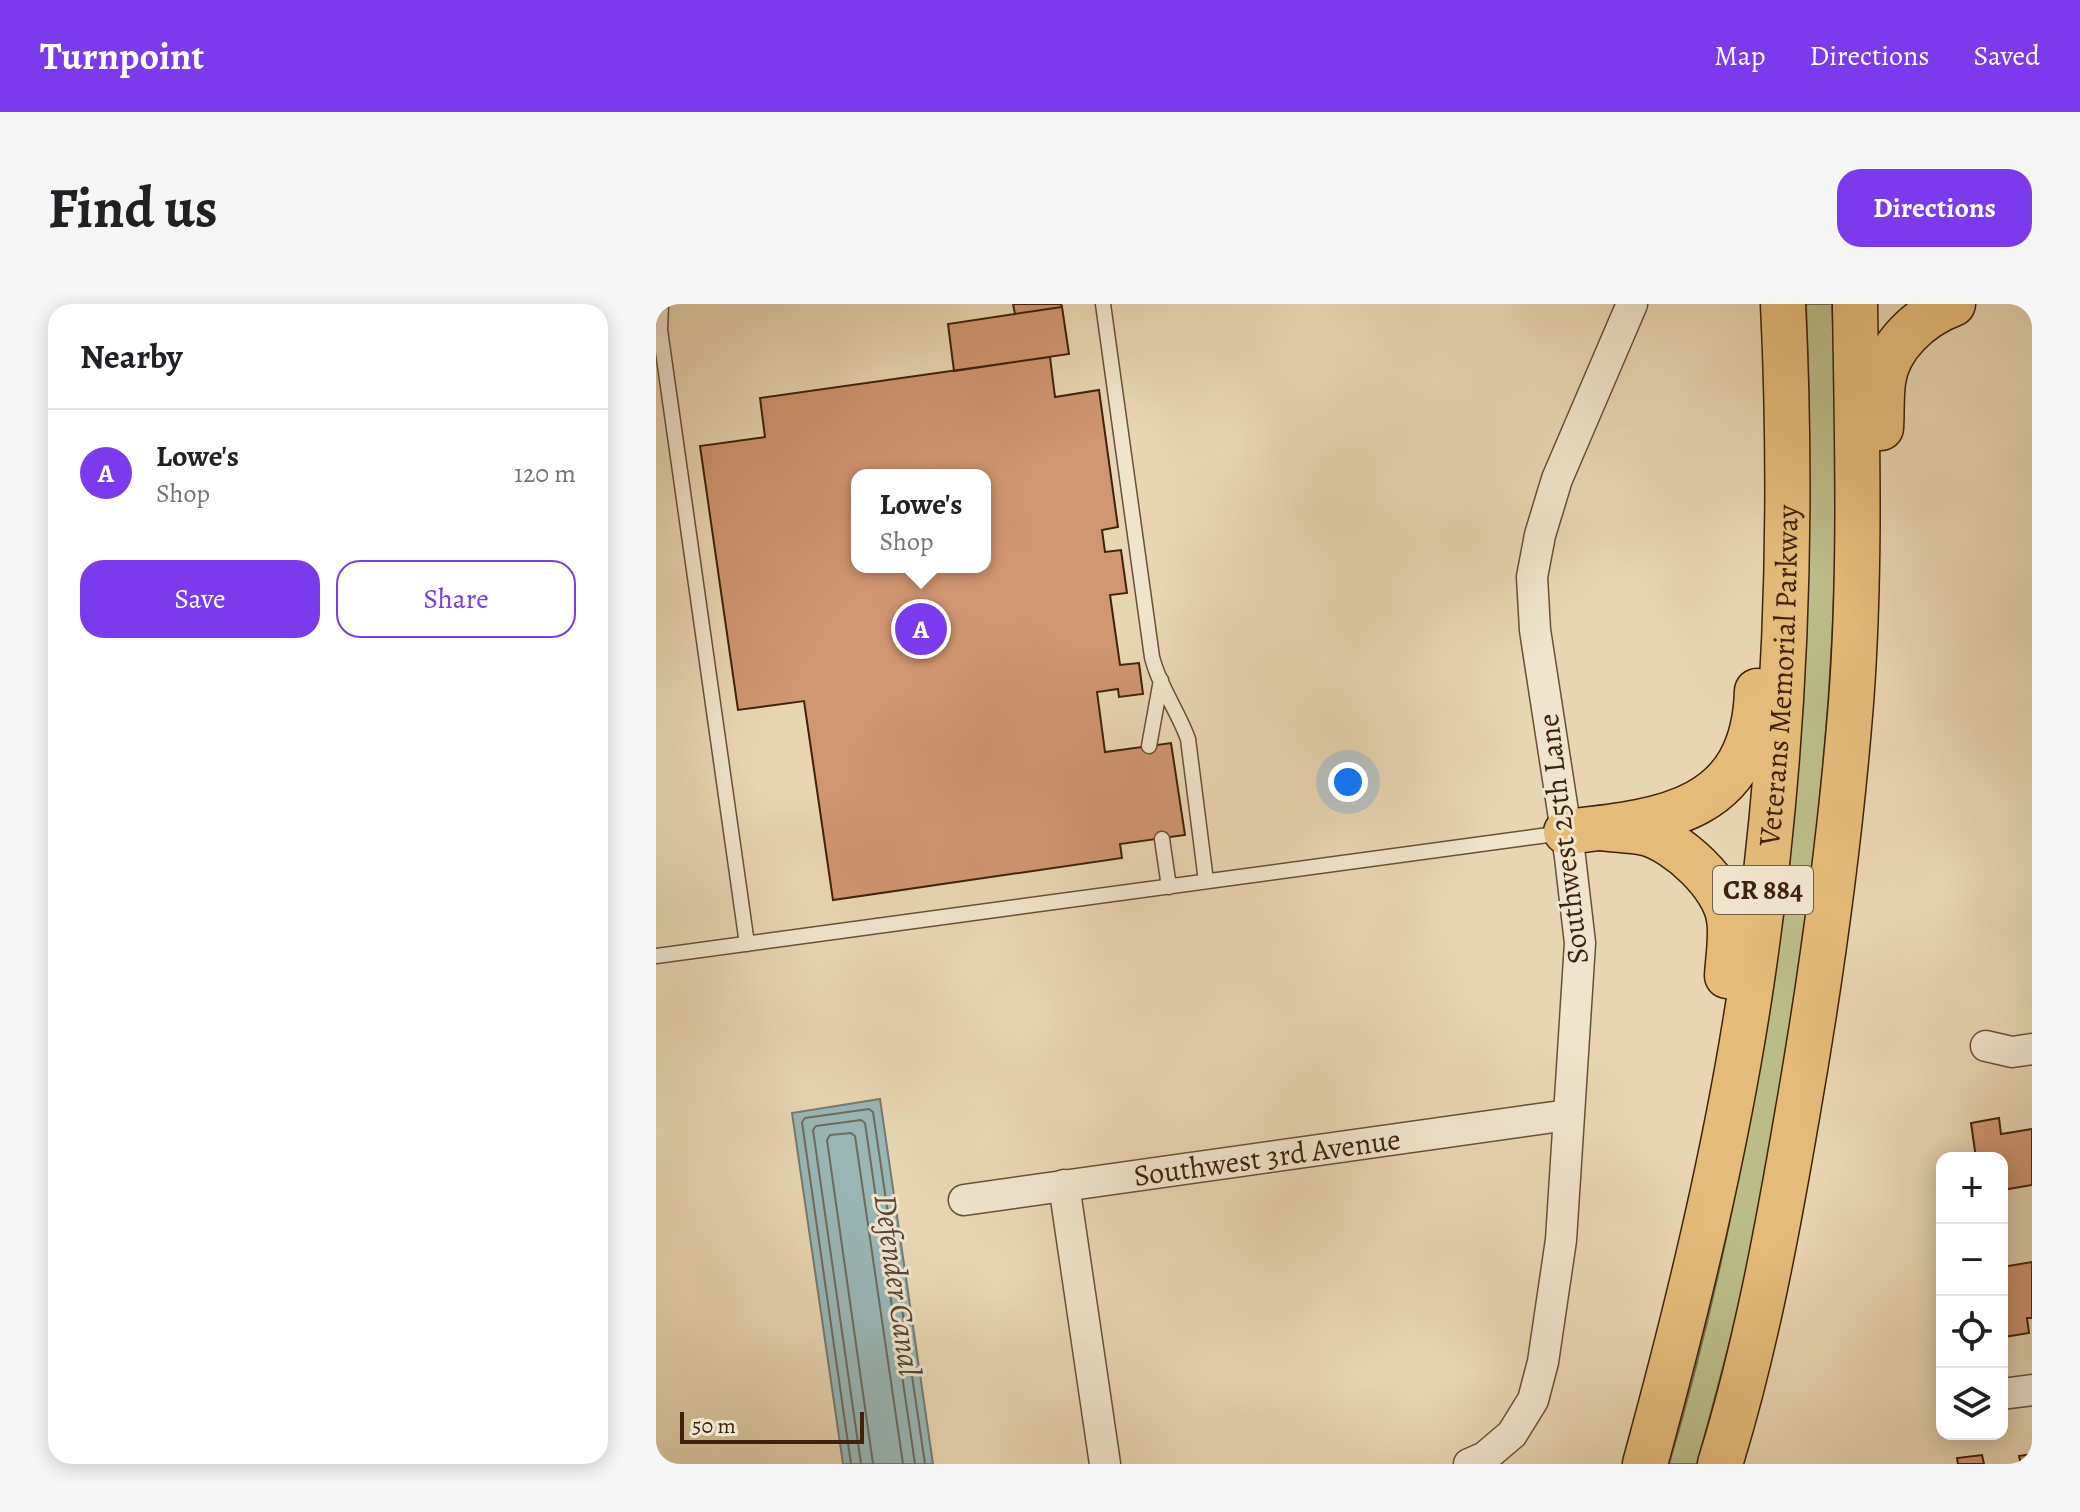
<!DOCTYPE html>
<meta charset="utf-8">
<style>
:root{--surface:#fff;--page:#f6f6f6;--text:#202124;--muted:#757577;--line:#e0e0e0;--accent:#7c3aed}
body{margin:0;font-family:Alegreya,serif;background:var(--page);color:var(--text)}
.controls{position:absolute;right:24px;bottom:24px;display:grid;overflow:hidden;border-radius:16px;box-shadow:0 4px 20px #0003}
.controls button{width:72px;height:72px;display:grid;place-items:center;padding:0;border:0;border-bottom:2px solid var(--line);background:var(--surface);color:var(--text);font:40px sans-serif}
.scale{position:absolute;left:24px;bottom:20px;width:184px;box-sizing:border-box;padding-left:8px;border:4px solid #3f220b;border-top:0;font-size:22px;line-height:28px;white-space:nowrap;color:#3f220b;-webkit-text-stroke:6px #f0e4cd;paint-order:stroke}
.you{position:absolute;left:692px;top:478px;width:28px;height:28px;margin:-20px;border:6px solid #fff;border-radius:50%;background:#1a73e8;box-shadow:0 0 0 12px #1a73e833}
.badge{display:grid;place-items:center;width:52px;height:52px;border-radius:50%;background:var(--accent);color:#fff;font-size:26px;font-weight:700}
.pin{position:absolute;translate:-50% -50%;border:4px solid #fff;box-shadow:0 2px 8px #0006}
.popup{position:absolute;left:195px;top:165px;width:140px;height:104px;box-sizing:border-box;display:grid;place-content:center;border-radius:16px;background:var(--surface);filter:drop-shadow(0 2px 6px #0005);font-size:26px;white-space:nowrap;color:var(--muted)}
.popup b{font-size:30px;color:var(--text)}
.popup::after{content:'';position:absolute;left:50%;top:100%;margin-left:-16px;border:16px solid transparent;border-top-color:var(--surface)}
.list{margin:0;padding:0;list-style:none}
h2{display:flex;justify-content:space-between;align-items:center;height:104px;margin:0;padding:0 32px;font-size:34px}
h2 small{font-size:26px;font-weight:400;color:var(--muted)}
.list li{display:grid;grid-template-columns:52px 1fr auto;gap:24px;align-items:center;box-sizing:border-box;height:128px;padding:0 32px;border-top:2px solid var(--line)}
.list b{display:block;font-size:30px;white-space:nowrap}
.list p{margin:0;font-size:26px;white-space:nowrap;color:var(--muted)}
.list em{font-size:26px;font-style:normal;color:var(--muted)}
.actions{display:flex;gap:16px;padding:24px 32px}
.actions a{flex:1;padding:18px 0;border:2px solid var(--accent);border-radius:24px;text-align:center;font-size:28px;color:var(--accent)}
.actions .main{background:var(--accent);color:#fff}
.icon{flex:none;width:44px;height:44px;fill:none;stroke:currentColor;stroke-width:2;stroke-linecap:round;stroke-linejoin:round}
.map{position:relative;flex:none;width:1376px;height:1160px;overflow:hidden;border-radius:24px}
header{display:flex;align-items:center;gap:48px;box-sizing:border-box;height:112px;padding:0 40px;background:var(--accent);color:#fff}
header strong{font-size:38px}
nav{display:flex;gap:44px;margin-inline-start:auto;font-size:28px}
.intro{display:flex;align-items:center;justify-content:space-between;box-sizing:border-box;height:192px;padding:0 48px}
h1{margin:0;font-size:56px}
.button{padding:20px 36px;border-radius:24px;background:var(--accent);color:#fff;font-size:28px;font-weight:700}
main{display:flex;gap:48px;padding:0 48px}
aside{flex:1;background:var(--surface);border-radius:24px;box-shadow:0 4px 20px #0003}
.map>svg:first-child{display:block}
.green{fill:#bbbc88;stroke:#7d6f4a;stroke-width:2}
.water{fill:#9ab7b6;stroke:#767b72;stroke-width:2}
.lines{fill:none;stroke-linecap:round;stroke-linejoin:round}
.shore{stroke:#6c6c60;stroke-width:2}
.building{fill:#d09571;stroke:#3f220b;stroke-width:2;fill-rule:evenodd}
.lane-casing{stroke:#694f35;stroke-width:17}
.street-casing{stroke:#694f35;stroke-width:33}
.highway-casing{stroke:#3f220b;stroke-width:47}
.lane{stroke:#f0e4cd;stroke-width:14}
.street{stroke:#f0e4cd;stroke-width:30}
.highway{stroke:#e4bb79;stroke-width:44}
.labels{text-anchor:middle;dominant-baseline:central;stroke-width:6;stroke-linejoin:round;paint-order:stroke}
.shield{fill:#f0e4cd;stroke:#745c45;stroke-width:2}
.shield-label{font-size:28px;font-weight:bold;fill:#3f220b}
.street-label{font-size:30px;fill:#3f220b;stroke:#f0e4cd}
.water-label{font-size:32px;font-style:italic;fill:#564736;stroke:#f0e4cd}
</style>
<header>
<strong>Turnpoint</strong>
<nav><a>Map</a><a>Directions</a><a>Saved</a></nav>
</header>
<div class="intro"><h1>Find us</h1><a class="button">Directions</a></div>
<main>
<aside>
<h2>Nearby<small></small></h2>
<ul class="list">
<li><span class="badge">A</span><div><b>Lowe's</b><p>Shop</p></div><em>120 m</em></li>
</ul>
<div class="actions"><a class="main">Save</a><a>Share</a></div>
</aside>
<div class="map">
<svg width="1376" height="1160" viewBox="0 0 1376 1160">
<rect width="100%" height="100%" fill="#e8d6b2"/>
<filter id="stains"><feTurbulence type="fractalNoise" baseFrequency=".0025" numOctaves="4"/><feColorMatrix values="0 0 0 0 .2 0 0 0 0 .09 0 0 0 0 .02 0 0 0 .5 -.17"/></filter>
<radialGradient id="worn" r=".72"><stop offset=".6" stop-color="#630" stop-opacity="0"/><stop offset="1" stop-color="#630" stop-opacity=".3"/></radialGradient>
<path class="green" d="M 1150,0 L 1176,0 C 1194,314 1159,630 1097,937 C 1082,1012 1061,1086 1041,1160 L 1013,1160 C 1047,1046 1073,929 1094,812 L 1150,311 L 1153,93 Z"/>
<path class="water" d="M 224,795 L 277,1160 L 187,1160 L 136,809 Z"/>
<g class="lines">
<path class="shore" d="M 195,1160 L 146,818 L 149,814 L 213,805 L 217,808 L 269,1160
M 205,1160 L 157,826 L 160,822 L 205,816 L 209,819 L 259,1160
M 217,1160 L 171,836 L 174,831 L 195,829 L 199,832 L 247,1160"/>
</g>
<path class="building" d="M 357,0 L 405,0 L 406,3 L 359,10 Z
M 406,3 L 413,50 L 298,67 L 292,20 Z
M 394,53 L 399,93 L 443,86 L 462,223 L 446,226 L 449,248 L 465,246 L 471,289 L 454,291 L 464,361 L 483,359 L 487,390 L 463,393 L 462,385 L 441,388 L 449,448 L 515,439 L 529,531 L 464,540 L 466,554 L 177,596 L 148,397 L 82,406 L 44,142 L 109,133 L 104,94 ZM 201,171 L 329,171 L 329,263 L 201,263 Z
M 1343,814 L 1345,830 L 1376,825 L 1376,881 L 1346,886 L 1346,854 L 1320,854 L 1315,819 Z
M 1376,958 L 1376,1014 L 1371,1014 L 1373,1029 L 1348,1033 L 1346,963 Z
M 1376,1150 L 1376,1160 L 1365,1160 L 1363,1152 Z
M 1326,1151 L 1328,1160 L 1302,1160 L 1301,1154 Z"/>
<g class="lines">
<g class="lane-casing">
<path id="lane" d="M 5,0 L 4,26 L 91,640
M 447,0 L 496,353 C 503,382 522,407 532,435 L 550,577
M 493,442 L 505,376
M 506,535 L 513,583
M 0,652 L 907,529"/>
</g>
<g class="street-casing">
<g id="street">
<path d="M 1330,742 L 1356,748 L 1376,745"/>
<path d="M 408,881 L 449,1160"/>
<path id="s1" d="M 308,896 L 912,811"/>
<path d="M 1346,1090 L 1376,1086"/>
<path d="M 813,1160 L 829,1153 L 856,1130 L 877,1096 L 887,1058 L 905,936 L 924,639 L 914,553 L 879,326 L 876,273 L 884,231 L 901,175 L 976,0"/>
</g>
</g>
<g class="highway-casing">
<g id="highway">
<path d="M 1225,124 C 1226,109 1225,93 1227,78 C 1231,42 1265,12 1297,0"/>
<path d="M 945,524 C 959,526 975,526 989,529 C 1021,537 1069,581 1073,615 C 1076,633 1072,654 1071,672"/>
<path d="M 910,528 C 1008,517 1097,508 1101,387"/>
<path id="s2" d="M 989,1160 C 1032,1003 1071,843 1095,682 C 1129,456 1138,228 1127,0"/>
<path d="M 1064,1160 C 1099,1047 1121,929 1141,812 C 1165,675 1184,538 1195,399 C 1205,266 1201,133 1199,0"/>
</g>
</g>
<use href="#lane" class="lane"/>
<use href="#street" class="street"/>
<use href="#highway" class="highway"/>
</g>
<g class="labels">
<rect class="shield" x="1057" y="562" width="100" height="48" rx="6"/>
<g class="shield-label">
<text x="1107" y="586">CR 884</text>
</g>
<g class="street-label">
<text stroke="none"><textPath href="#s2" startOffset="802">Veterans Memorial Parkway</textPath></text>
<text transform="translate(907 535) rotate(-97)">Southwest 25th Lane</text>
<text stroke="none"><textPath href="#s1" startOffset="306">Southwest 3rd Avenue</textPath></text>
</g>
<g class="water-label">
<text transform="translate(242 981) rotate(82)">Defender Canal</text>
</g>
</g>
<rect width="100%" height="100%" filter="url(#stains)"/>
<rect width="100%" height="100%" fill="url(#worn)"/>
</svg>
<div class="controls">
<button>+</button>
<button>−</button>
<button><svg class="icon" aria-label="locate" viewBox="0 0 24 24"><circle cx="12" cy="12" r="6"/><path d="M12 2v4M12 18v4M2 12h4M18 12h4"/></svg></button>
<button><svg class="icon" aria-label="layers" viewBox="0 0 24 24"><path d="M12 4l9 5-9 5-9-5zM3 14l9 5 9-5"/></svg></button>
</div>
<div class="scale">50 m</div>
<div class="you"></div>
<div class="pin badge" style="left:265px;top:325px">A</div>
<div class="popup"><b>Lowe's</b>Shop</div>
</div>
</main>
